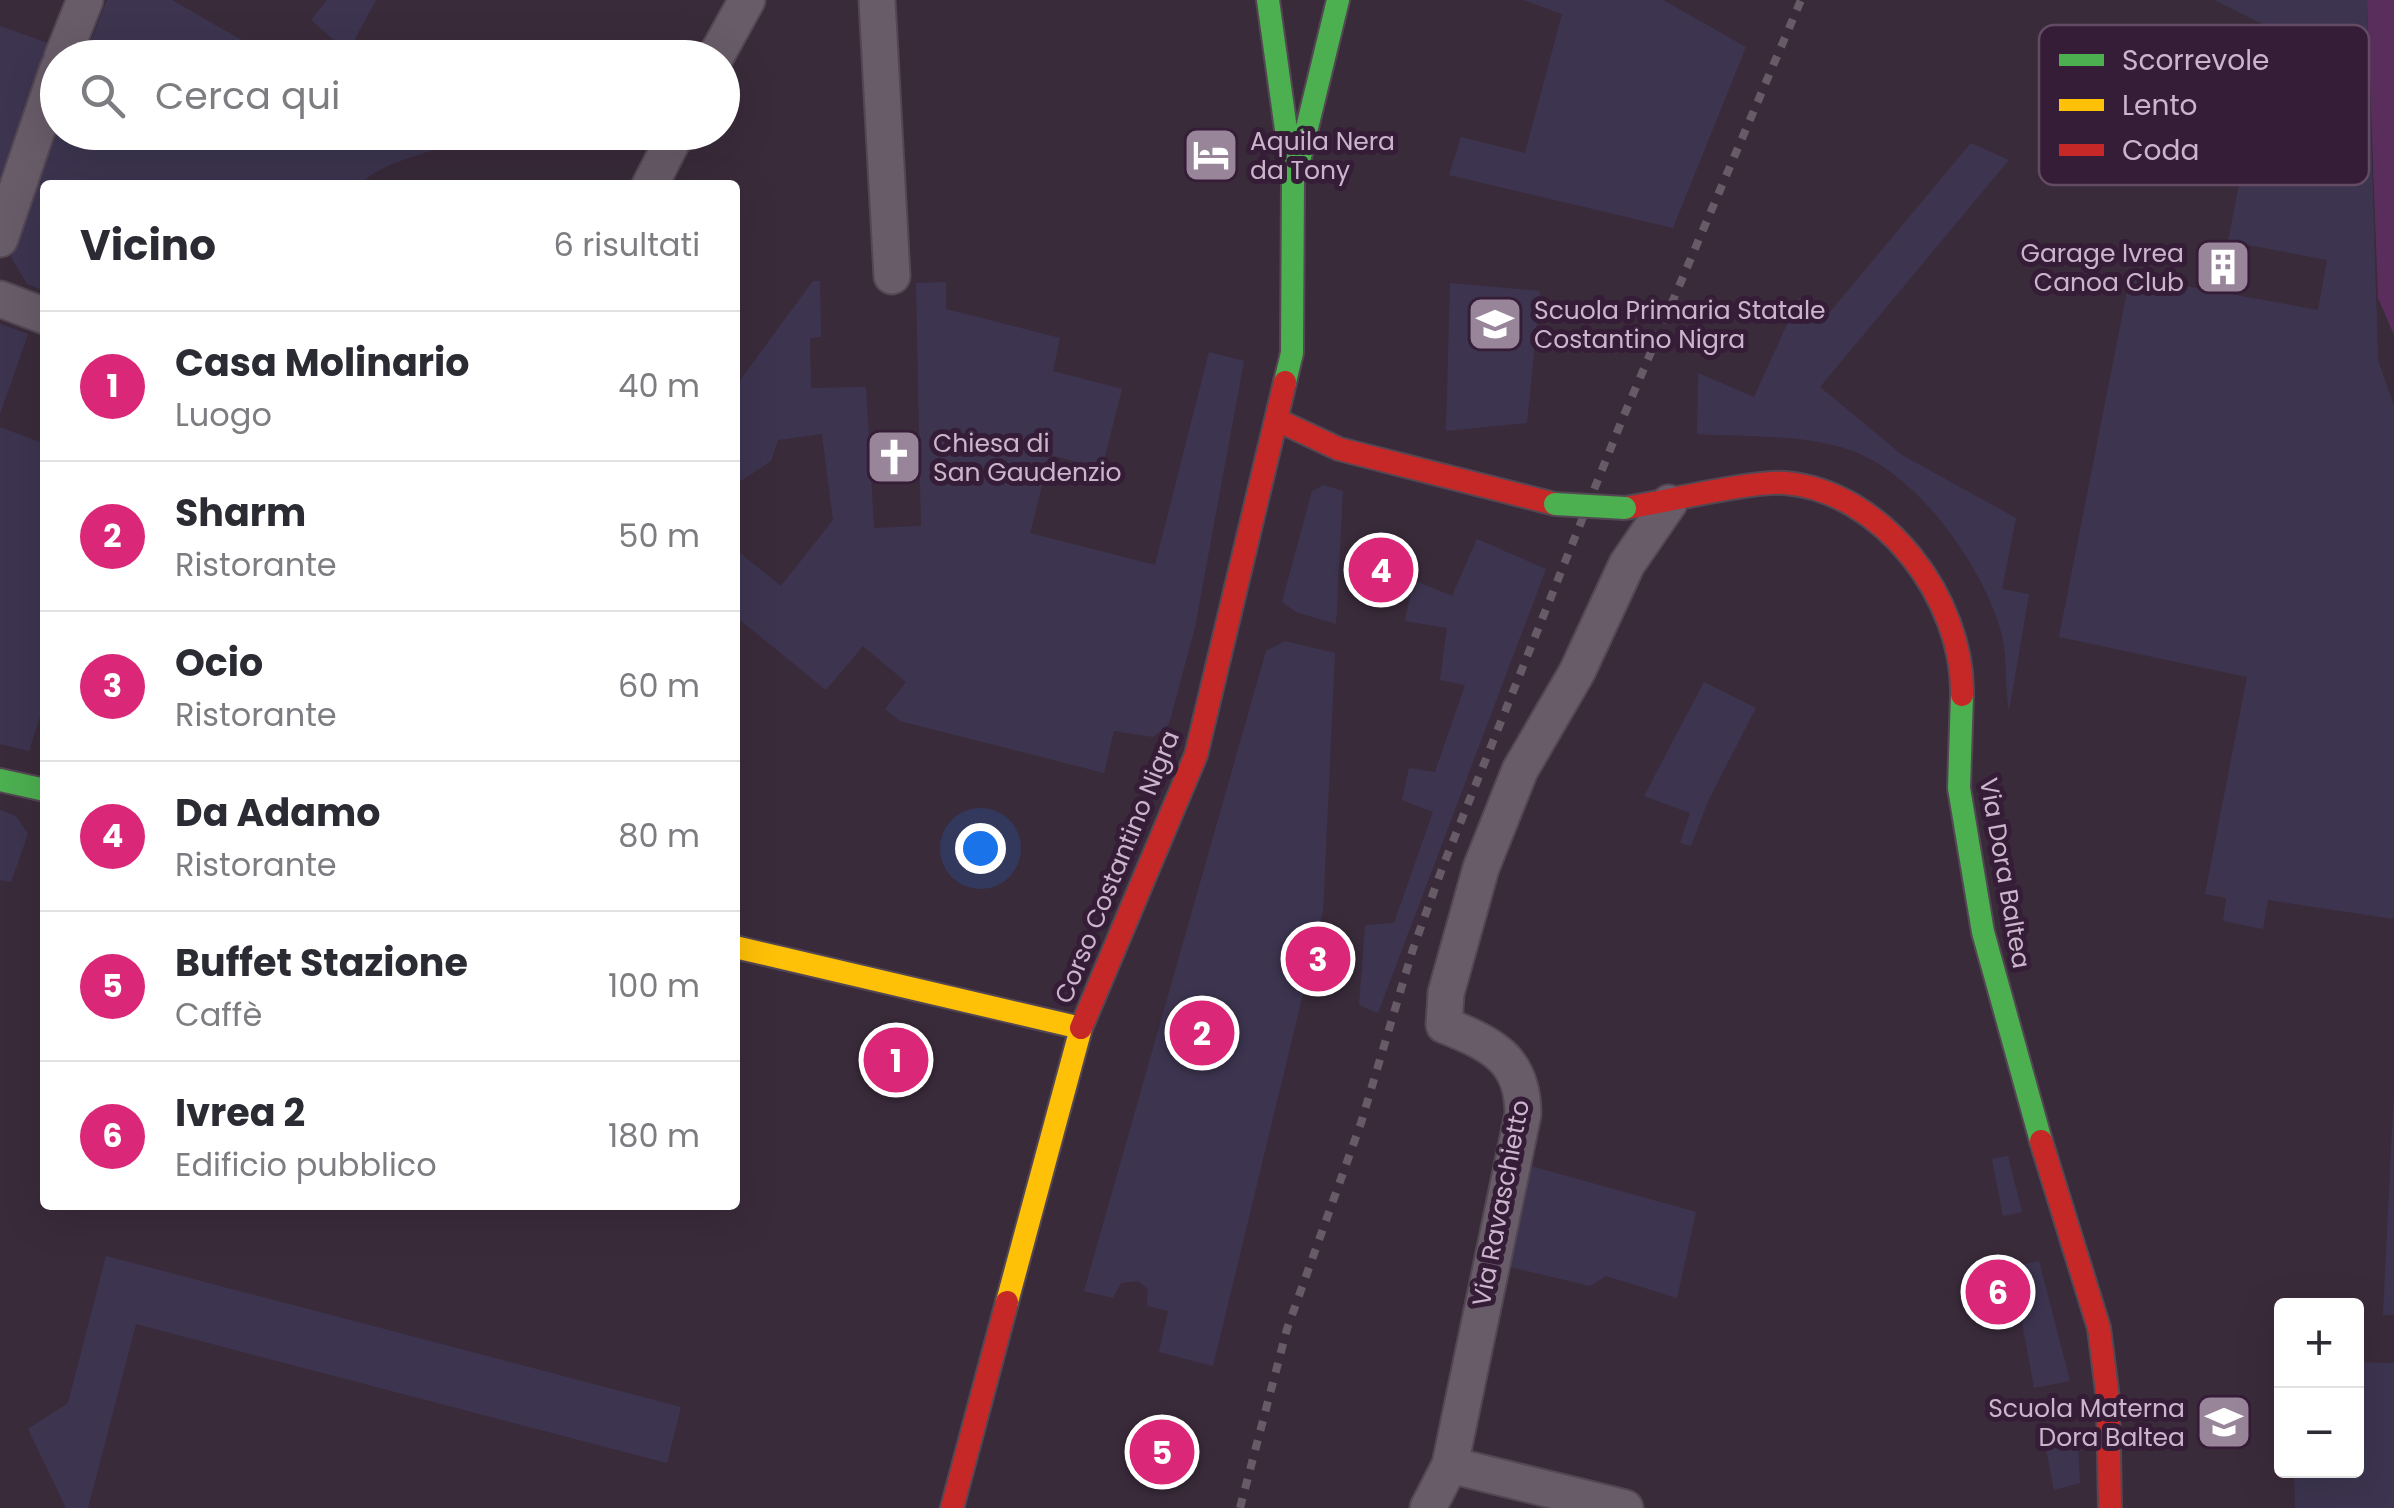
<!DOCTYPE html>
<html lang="it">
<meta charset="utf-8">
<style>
:root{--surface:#fff;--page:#f7f7f7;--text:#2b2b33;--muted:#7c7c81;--line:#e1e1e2;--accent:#db2777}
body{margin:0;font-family:Poppins,sans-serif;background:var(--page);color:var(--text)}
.controls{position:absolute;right:30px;bottom:30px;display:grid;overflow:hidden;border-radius:10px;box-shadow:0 10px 40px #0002}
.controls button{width:90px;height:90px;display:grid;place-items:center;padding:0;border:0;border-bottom:2px solid var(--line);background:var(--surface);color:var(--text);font:50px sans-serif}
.you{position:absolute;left:980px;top:848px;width:35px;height:35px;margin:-25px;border:8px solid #fff;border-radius:50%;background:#1a73e8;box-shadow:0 0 0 15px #1a73e833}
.badge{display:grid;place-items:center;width:65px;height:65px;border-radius:50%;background:var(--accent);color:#fff;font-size:32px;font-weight:700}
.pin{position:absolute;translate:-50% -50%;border:5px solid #fff;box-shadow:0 2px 10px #0006}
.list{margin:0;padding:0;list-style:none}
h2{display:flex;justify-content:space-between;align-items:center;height:130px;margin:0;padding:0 40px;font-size:42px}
h2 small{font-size:32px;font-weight:400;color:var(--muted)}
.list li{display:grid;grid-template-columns:65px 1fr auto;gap:30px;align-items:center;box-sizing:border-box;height:150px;padding:0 40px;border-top:2px solid var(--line)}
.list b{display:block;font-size:38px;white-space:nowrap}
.list p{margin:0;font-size:32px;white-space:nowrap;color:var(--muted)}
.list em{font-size:32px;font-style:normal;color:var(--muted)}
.icon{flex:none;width:55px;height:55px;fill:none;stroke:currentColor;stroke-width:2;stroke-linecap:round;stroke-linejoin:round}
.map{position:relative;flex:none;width:2394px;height:1508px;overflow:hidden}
.search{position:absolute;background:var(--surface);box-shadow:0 10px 40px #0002;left:40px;top:40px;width:700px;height:110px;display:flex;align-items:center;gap:25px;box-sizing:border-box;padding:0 35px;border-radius:55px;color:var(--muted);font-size:38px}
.panel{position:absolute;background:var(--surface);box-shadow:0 10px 40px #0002;left:40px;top:180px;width:700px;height:1030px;border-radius:10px}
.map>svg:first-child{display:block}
.green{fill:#3d3550}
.water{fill:#5a2e5c}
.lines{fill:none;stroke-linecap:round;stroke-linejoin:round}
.street-casing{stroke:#534753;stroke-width:39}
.fast-casing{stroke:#534753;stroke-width:26}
.slow-casing{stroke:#534753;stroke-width:26}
.jam-casing{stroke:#534753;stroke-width:26}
.street{stroke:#685c69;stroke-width:35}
.fast{stroke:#4caf50;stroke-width:22}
.slow{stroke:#ffc107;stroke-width:22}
.jam{stroke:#c62828;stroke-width:22}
.rail{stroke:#675b67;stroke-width:8;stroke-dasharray:10 10;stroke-linecap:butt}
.fast-bridge-casing{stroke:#534753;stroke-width:26;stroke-linecap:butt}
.fast-bridge{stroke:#4caf50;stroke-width:22}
.labels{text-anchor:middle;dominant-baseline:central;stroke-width:10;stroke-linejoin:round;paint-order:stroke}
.poi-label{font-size:25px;fill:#cbb5cc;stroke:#361d37;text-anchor:start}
.street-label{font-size:25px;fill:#cbb5cc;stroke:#361d37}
.key{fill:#361d37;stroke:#634b64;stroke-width:2.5}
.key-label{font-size:28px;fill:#cbb5cc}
</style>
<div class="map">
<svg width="2394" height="1508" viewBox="0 0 2394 1508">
<rect width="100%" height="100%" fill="#3a2b3b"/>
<path class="green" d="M 107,0 L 172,0 L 271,57 L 84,58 Z
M 327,0 L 376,0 L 348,52 L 311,20 Z
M 1523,0 L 1663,0 L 1746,47 L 1673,228 L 1449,175 L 1461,137 L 1525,153 L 1562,14 Z
M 2214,0 L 2367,0 L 2378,360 L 2394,406 L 2394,919 L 2268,900 L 2263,929 L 2223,921 L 2226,898 L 2205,894 L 2247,677 L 2059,637 L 2130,276 L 2318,310 L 2327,260 L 2228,241 L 2250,129 L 2252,98 L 2279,32 Z
M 0,26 L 50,44 L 0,183 Z
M 57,130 L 58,132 L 462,133 C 432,159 386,156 360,185 L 45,185 L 45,291 L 27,284 L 11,257 Z
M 1971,143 L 2009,160 L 1820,387 L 1902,455 L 2016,518 L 2002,589 L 2029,594 L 2009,711 C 2004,686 2008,661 2002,635 C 1985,569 1918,473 1850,450 C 1803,434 1747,437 1697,434 L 1698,373 L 1754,397 L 1799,298 L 1830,312 Z
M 813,281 L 820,281 L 821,337 L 810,338 L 811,388 L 866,387 L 874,528 L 921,526 L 916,283 L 946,282 L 946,309 L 1060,338 L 1053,371 L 1122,389 L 1102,468 L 1050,455 L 1030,533 L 1155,565 L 1209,352 L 1244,361 L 1195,627 L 1169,724 L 1153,737 L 1114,731 L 1104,773 L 900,721 L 885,709 L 906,682 L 863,646 L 826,690 L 735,616 L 735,549 L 781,586 L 833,520 L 822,434 L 778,440 L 771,461 L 741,481 L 735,480 L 735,387 Z
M 1450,283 L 1540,291 L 1527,423 L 1446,431 Z
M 0,324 L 28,334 L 0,414 Z
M 0,427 L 45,444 L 45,701 L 29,751 L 0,744 Z
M 1324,485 L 1343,491 L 1336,624 L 1296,612 L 1282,602 L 1312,491 Z
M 1477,539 L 1546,569 L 1378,1013 L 1359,1005 L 1365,925 L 1394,923 L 1433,812 L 1402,800 L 1409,768 L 1435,772 L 1465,685 L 1440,680 L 1447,628 L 1405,621 L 1413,580 L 1452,596 Z
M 1285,641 L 1335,653 L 1323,911 L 1213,1366 L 1159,1352 L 1168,1311 L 1147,1306 L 1148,1289 L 1138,1281 L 1121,1283 L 1113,1298 L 1084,1291 L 1266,651 Z
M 1704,682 L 1756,708 L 1708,801 L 1691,846 L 1680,843 L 1690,813 L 1644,796 Z
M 0,810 L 16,816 L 28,834 L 11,882 L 0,880 Z
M 2394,1091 L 2394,1315 L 2383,1315 Z
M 2008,1156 L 2022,1212 L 2003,1216 L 1992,1159 Z
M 1531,1166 L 1696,1212 L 1677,1298 L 1606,1276 L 1590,1286 L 1506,1266 Z
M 106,1256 L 681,1407 L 667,1463 L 136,1324 L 88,1508 L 66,1508 L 28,1429 L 68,1403 Z
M 2039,1261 L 2070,1381 L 2034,1388 L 2012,1267 Z
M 2357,1362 L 2394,1363 L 2394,1508 L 2295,1508 L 2294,1471 L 2356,1470 Z
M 2077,1427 L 2080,1483 L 2054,1490 L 2043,1433 Z"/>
<path class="water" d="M 2367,0 L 2394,0 L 2394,335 L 2378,298 Z"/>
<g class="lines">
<g class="street-casing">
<path id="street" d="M 877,0 L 892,276
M 62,58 L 85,0
M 715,58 L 747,0
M 650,185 L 677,132
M 0,239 L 58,68
M 0,299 L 45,316
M 1450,1465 L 1625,1508
M 1428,1508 L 1450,1465 L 1523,1114 C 1523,1058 1491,1044 1444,1025 L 1446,993 L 1481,868 L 1520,770 L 1577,672 L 1627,564 L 1669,503"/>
</g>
<g class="fast-casing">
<path id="fast" d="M 1268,0 L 1293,180 L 1292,353 L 1285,382
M 1299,161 L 1338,0
M 1962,695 L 1959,788 L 1983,932 L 2041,1141
M 0,780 L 45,790"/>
</g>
<g class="slow-casing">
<path id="slow" d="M 735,947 L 1081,1028 L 1007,1302"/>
</g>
<g class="jam-casing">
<path id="jam" d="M 1277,420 L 1339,449 L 1555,504
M 1625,508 C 1665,502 1749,481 1785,483 C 1883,491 1964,599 1962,695
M 1081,1028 L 1196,755 L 1285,382
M 2041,1141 L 2099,1328 L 2108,1399 L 2110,1508
M 952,1508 L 1007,1302"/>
</g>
<use href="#street" class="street"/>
<use href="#fast" class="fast"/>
<use href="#slow" class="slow"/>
<use href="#jam" class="jam"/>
<path class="rail" d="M 1240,1508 L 1287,1329 L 1361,1123 L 1413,949 L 1443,866 L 1622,420 L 1801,0"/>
<g class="fast-bridge-casing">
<path id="fast-bridge" d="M 1555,504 L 1625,508"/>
</g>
<use href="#fast-bridge" class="fast-bridge"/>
</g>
<defs>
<g id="hotel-square" transform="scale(2.875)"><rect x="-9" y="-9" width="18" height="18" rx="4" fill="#988599" stroke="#361d37"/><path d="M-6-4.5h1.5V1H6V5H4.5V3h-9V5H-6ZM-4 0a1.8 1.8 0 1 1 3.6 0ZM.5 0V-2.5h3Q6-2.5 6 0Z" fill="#fff"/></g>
<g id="building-square" transform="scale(2.875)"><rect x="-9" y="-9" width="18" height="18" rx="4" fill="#988599" stroke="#361d37"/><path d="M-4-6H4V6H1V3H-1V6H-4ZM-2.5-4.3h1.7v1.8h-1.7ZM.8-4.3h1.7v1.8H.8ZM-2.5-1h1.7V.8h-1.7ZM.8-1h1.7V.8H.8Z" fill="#fff"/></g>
<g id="school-square" transform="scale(2.875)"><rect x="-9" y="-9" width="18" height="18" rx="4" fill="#988599" stroke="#361d37"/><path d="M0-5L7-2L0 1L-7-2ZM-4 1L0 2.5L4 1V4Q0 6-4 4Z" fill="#fff"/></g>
<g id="church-square" transform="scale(2.875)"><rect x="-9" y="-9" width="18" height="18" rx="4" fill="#988599" stroke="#361d37"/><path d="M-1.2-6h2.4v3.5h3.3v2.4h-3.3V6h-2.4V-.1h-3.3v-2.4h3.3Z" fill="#fff"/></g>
</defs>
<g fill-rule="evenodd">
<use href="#hotel-square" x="1211" y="155"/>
<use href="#building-square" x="2223" y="267"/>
<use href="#school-square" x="1495" y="324"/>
<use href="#church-square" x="894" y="457"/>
<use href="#school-square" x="2224" y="1422"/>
</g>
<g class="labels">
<g class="poi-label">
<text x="1250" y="141">Aquila Nera<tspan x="1250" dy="29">da Tony</tspan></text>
<text x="2184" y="253" text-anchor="end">Garage Ivrea<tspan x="2184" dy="29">Canoa Club</tspan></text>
<text x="1534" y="310">Scuola Primaria Statale<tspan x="1534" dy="29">Costantino Nigra</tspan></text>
<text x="933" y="443">Chiesa di<tspan x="933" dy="29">San Gaudenzio</tspan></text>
<text x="2185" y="1408" text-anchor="end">Scuola Materna<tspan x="2185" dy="29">Dora Baltea</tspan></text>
</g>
<g class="street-label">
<text transform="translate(1117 867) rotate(-68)">Corso Costantino Nigra</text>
<text transform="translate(2005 873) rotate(80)">Via Dora Baltea</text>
<text transform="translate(1501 1203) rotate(-79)">Via Ravaschietto</text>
</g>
</g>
<rect x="2039" y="25" width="330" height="160" rx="15" class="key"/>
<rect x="2059" y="54" width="45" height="12" fill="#4caf50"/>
<rect x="2059" y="99" width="45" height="12" fill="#ffc107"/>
<rect x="2059" y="144" width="45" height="12" fill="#c62828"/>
<g class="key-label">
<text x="2122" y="70">Scorrevole</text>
<text x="2122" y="115">Lento</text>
<text x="2122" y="160">Coda</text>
</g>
</svg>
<div class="controls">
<button>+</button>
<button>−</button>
</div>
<div class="you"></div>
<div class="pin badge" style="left:896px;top:1060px">1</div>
<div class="pin badge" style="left:1202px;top:1033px">2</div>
<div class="pin badge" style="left:1318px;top:959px">3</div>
<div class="pin badge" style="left:1381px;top:570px">4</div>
<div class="pin badge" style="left:1162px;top:1452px">5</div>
<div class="pin badge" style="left:1998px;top:1292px">6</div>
<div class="search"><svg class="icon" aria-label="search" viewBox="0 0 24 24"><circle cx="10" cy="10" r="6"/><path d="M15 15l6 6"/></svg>Cerca qui</div>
<section class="panel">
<h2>Vicino<small>6 risultati</small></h2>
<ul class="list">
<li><span class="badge">1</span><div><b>Casa Molinario</b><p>Luogo</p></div><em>40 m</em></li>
<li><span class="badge">2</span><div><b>Sharm</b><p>Ristorante</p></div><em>50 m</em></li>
<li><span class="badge">3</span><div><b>Ocio</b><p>Ristorante</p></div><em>60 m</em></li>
<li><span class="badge">4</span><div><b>Da Adamo</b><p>Ristorante</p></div><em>80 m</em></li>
<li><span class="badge">5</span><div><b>Buffet Stazione</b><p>Caffè</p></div><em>100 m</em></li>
<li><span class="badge">6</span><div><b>Ivrea 2</b><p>Edificio pubblico</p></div><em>180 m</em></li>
</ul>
</section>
</div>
